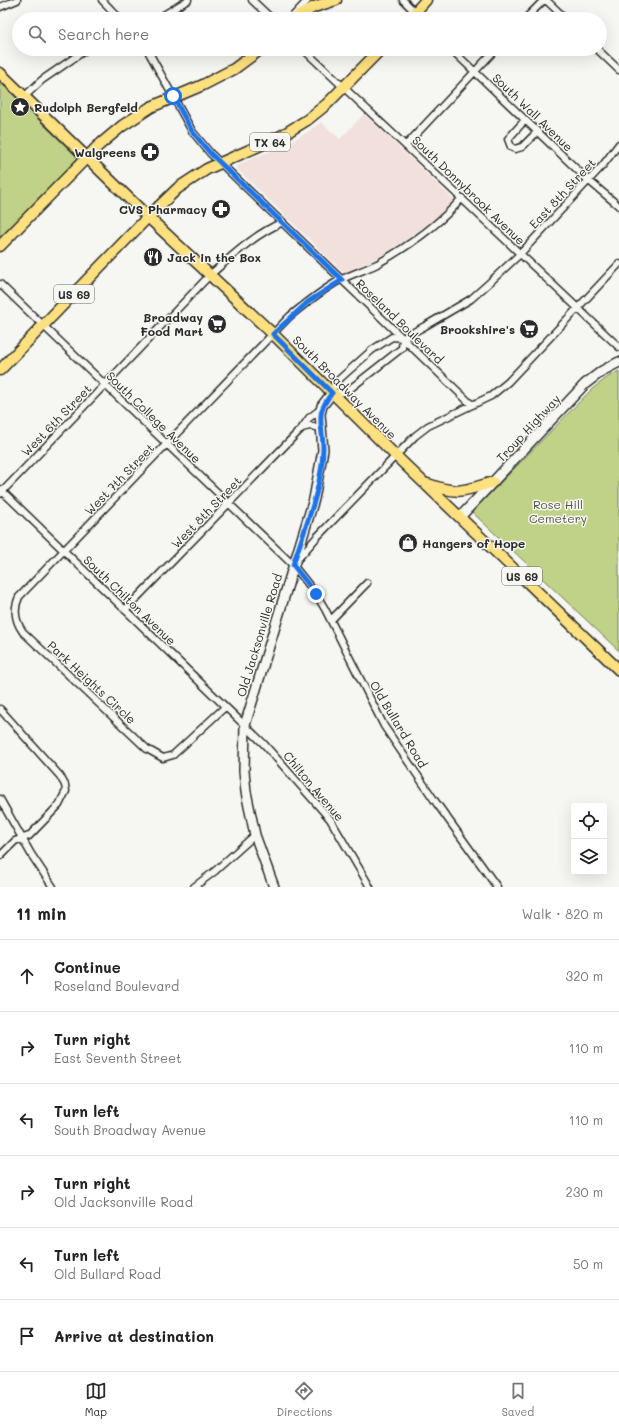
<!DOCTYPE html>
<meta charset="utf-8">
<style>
:root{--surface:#fff;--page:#f6f6f6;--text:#222;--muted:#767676;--line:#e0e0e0;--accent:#2b2b2b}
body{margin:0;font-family:Mali,sans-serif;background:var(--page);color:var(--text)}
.controls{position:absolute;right:12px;bottom:12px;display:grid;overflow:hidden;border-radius:4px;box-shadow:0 4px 16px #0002}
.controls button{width:36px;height:36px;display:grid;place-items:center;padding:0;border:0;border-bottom:1px solid var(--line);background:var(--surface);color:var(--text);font:20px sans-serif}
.stop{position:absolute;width:12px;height:12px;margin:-9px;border:3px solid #1a73e8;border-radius:50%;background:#fff}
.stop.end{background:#1a73e8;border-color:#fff;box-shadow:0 1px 4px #0008}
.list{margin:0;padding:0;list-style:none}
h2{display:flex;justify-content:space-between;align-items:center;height:52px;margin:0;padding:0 16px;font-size:17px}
h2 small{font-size:13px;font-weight:400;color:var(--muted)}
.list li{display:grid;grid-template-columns:26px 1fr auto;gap:12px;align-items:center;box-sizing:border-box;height:72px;padding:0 16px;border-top:1px solid var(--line)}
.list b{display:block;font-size:15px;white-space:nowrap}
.list p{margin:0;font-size:13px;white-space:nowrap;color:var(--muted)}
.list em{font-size:13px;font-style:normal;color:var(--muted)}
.icon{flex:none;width:22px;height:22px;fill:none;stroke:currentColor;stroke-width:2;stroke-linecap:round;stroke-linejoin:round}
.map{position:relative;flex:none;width:619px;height:887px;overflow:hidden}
.search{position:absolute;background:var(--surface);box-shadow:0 4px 16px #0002;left:12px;right:12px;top:12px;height:44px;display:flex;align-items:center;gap:10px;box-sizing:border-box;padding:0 14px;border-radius:22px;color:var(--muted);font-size:15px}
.sheet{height:484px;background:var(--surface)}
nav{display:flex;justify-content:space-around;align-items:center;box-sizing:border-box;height:56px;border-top:1px solid var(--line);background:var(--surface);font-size:11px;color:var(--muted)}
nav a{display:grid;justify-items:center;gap:2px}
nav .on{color:var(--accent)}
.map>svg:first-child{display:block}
.built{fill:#f2e0dc}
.green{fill:#c0d287;stroke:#767e59}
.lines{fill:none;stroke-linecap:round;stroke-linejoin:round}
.minor-casing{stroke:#2b2b2b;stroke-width:9}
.secondary-casing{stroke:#2b2b2b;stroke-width:12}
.primary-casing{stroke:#2b2b2b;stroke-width:13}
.minor{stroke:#f6f6f2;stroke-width:6}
.secondary{stroke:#f6f6f2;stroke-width:9}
.primary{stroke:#fde080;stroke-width:10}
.route{stroke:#1a73e8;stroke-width:5}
.labels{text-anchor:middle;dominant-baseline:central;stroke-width:3;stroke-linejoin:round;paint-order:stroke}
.shield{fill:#f6f6f2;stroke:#686867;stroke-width:1}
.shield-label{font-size:11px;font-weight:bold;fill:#2b2b2b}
.poi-label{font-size:12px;font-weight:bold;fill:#2b2b2b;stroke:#f6f6f2;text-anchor:end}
.street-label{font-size:12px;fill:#2b2b2b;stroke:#f6f6f2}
.park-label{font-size:12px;fill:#505542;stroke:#f6f6f2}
</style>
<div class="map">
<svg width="619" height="887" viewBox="0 0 619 887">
<rect width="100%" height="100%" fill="#f6f6f2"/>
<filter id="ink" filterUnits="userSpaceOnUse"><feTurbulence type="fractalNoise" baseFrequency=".025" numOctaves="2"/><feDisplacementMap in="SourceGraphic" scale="8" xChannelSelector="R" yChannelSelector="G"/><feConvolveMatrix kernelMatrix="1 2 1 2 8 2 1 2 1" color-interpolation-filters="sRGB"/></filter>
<g filter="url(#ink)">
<path class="built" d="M 364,114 L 454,200 L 441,214 L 408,239 L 377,258 L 344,273 L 236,168 L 240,164 L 282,146 L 306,133 L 321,122 L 340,139 Z"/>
<path class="green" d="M 0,82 L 79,159 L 0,240 Z
M 619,371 L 619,651 L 472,512 L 592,389 L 608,377 Z"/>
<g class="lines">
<g class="minor-casing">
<path id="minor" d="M 102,0 L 120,19
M 252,0 L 272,19
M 403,0 L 422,19
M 546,0 L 566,19
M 0,7 L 17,0
M 293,16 L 308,0
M 157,19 L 188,0
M 525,19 L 544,0
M 147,49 L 192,131 L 210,153 L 472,405
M 303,49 L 619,347
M 451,49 L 588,180 L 619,206
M 597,49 L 619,70
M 25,96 L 42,80 L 87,49
M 525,120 L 508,139 L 511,147 L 515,149 L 522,147 L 537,132
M 406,145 L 496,49
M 0,284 L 293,565 L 316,594 L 325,609 L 384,726 L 435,801 L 497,887
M 403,338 L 402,348 L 346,392 L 332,393 L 335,383 L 372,350 L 392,337 L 403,338 L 425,326 L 471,299 L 489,283 L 520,254 L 603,165 L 619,144
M 302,428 L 310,426 L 322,428
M 0,489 L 264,744 L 330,819 L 370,887
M 0,494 L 210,275 C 233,255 255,234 283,222
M 296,561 L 317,537 L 415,436 L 428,426 L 491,396 L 508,382 L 619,264
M 125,610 L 302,428 L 309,418 L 321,409
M 331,620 L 367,583
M 225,707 L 173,755 L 163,758 L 147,749 L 23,632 C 15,621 13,610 19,597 L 290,316 C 306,303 322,290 340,280 C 352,274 365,270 377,264 C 409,246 438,226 462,198
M 0,709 L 60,776 L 65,785 L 66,791 L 59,805 L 29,836 L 15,841 L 0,856
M 0,799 L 31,854 L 53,887
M 194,887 L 215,871 L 255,835"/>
</g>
<g class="secondary-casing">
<path id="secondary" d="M 460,517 L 585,384 L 602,371 L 619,362
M 274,887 L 255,835 L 246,792 L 244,771 L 245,725 L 314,499 L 323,450 L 320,414 L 322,406 L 332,393"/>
</g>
<g class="primary-casing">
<path id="primary" d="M 294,19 L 314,7 L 336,0
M 409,19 L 426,0
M 0,73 L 148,217 L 273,334 L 396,456 L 619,670
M 0,246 L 98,146 L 122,126 L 151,107 L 203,85 L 234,69 L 261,49
M 0,370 L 148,217 L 178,188 L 207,169 L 281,136 L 307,120 L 327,104 L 381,49
M 428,484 C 458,495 464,491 493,482"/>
</g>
<use href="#minor" class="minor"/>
<use href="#secondary" class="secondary"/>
<use href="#primary" class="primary"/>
</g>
</g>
<g class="lines" filter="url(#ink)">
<path class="route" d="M 173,96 L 192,131 L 210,153 L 342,280 L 309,301 L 273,334 L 332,393 C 314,415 323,423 323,448 C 323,486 304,530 293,565 L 316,594"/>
</g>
<defs>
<g id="sight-disc" transform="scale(1)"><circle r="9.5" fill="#2b2b2b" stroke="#f6f6f2"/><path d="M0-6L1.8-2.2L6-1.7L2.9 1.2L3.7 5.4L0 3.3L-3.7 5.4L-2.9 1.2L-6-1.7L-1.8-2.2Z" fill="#fff"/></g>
<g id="pharmacy-disc" transform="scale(1)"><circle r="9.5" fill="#2b2b2b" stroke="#f6f6f2"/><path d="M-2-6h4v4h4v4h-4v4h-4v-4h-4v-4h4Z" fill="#fff"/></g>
<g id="restaurant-disc" transform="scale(1)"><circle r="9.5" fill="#2b2b2b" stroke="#f6f6f2"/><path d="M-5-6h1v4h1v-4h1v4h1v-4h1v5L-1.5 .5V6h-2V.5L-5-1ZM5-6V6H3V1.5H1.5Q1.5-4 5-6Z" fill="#fff"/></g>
<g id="supermarket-disc" transform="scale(1)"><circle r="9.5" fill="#2b2b2b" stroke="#f6f6f2"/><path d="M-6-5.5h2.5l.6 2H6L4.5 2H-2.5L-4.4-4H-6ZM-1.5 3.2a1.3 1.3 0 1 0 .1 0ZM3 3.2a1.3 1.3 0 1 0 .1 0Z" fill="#fff"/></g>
<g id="shop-disc" transform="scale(1)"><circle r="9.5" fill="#2b2b2b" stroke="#f6f6f2"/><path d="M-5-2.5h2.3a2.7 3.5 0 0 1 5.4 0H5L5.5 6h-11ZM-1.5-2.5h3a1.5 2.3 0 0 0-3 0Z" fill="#fff"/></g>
</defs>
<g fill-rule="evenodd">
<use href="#sight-disc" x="20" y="107"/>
<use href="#pharmacy-disc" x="150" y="152"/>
<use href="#pharmacy-disc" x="221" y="209"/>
<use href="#restaurant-disc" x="153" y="257"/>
<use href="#supermarket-disc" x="217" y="324"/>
<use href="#supermarket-disc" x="529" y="329"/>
<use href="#shop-disc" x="408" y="543"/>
</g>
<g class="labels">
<g class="shield">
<rect x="250" y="133" width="40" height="18" rx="3"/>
<rect x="54" y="285" width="40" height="18" rx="3"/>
<rect x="502" y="567" width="40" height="18" rx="3"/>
</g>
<g class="shield-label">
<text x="270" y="142">TX 64</text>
<text x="74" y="294">US 69</text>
<text x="522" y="576">US 69</text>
</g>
<g class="poi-label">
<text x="34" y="107" text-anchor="start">Rudolph Bergfeld</text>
<text x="136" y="152">Walgreens</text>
<text x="207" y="209">CVS Pharmacy</text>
<text x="167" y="257" text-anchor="start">Jack in the Box</text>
<text x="203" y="317">Broadway<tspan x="203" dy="14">Food Mart</tspan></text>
<text x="515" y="329">Brookshire's</text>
<text x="422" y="543" text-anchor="start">Hangers of Hope</text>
</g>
<g class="street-label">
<text transform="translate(533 112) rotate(44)">South Wall Avenue</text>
<text transform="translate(469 190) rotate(44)">South Donnybrook Avenue</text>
<text transform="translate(562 193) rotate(-47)">East 8th Street</text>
<text transform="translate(400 321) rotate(44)">Roseland Boulevard</text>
<text transform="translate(345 387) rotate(45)">South Broadway Avenue</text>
<text transform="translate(154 417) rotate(44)">South College Avenue</text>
<text transform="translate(56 420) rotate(-46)">West 6th Street</text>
<text transform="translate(528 428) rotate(-47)">Troup Highway</text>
<text transform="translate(119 479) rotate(-46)">West 7th Street</text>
<text transform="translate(206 512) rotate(-46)">West 8th Street</text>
<text transform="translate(130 600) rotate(44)">South Chilton Avenue</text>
<text transform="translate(259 635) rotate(-73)">Old Jacksonville Road</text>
<text transform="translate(92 682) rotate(43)">Park Heights Circle</text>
<text transform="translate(399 724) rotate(59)">Old Bullard Road</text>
<text transform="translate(314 786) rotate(50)">Chilton Avenue</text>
</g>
<g class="park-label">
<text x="558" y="504">Rose Hill<tspan x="558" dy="14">Cemetery</tspan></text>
</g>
</g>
</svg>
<div class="controls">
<button><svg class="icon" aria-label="locate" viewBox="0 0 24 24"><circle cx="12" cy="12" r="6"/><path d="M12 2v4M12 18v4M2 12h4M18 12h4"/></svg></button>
<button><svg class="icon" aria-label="layers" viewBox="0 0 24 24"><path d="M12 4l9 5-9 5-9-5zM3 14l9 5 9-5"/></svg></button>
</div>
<div class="stop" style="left:173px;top:96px"></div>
<div class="stop end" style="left:316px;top:594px"></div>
<div class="search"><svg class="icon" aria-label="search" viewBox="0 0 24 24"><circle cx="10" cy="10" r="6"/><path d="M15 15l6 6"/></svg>Search here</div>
</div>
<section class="sheet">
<h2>11 min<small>Walk · 820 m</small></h2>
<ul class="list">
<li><svg class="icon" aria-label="ahead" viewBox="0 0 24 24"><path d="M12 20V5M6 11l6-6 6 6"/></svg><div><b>Continue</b><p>Roseland Boulevard</p></div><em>320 m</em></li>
<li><svg class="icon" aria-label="right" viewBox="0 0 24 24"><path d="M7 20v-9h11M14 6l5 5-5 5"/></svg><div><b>Turn right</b><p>East Seventh Street</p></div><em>110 m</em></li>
<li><svg class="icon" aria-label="left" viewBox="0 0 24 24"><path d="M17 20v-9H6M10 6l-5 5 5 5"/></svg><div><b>Turn left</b><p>South Broadway Avenue</p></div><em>110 m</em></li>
<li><svg class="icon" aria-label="right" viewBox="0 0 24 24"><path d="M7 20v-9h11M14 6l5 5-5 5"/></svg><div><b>Turn right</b><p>Old Jacksonville Road</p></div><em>230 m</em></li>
<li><svg class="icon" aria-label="left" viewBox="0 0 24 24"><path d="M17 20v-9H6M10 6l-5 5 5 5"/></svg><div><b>Turn left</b><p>Old Bullard Road</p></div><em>50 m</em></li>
<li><svg class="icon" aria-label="arrive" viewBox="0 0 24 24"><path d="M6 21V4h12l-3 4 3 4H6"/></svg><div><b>Arrive at destination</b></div></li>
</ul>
</section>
<nav>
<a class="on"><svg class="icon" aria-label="map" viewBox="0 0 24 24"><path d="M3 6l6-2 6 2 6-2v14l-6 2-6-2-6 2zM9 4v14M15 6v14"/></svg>Map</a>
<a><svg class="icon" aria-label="directions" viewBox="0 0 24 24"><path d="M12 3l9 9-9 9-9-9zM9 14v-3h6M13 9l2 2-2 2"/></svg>Directions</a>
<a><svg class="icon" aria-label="saved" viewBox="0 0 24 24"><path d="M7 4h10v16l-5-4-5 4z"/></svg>Saved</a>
</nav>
